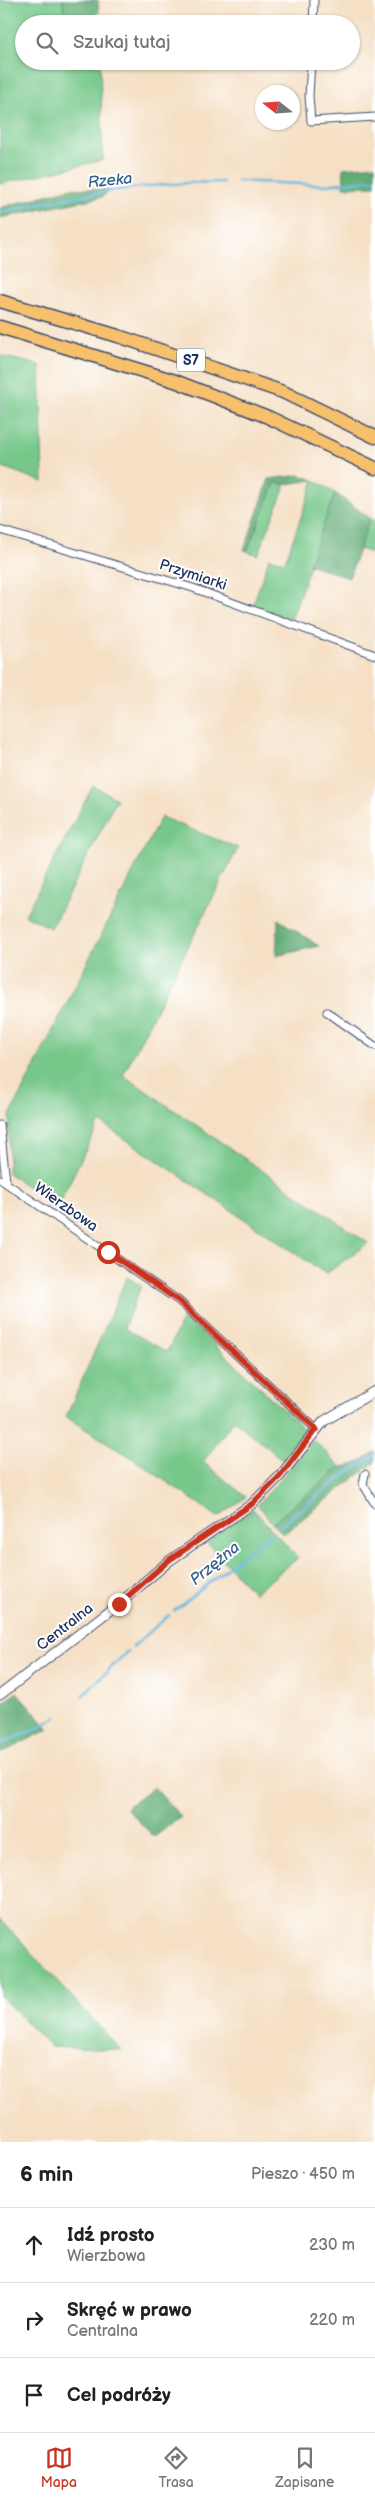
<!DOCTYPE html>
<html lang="pl">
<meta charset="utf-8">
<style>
:root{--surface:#fff;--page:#f2f2f2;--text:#202124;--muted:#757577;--line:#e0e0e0;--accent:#c8321e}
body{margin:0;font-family:"Balsamiq Sans",sans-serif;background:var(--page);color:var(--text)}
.compass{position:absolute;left:255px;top:85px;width:45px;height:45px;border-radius:50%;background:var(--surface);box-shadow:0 1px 4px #0004;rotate:287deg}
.stop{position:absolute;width:15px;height:15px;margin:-11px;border:4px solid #c8321e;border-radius:50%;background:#fff}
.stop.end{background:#c8321e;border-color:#fff;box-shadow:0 1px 5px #0008}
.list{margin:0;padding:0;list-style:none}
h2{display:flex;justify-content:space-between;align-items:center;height:65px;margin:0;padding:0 20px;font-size:21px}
h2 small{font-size:16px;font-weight:400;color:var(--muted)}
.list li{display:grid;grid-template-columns:32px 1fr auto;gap:15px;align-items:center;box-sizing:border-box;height:75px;padding:0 20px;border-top:1px solid var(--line)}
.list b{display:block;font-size:19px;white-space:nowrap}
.list p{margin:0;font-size:16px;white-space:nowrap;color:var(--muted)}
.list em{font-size:16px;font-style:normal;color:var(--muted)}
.icon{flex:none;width:28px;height:28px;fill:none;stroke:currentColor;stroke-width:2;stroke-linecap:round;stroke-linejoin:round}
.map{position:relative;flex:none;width:375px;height:2142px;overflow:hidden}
.search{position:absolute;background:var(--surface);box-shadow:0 1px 4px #0004;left:15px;right:15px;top:15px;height:55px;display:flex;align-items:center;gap:12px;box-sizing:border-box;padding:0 18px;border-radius:28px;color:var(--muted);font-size:19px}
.sheet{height:290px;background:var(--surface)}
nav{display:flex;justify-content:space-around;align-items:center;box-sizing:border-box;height:70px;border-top:1px solid var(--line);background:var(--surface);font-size:14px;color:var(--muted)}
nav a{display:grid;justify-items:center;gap:2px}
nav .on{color:var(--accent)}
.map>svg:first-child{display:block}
.green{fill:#76c789;stroke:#487b74}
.forest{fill:#60ac75;stroke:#3e6e6a}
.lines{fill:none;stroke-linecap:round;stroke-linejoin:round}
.stream{stroke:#66b8e1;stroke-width:2.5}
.minor-casing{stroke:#3c4a6d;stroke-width:9}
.tertiary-casing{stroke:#3c4a6d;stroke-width:11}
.motorway-casing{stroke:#3c4a6d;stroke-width:15}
.minor{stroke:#fff;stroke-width:7}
.tertiary{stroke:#fff;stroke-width:9}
.motorway{stroke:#f7c06c;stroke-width:12}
.route{stroke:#c8321e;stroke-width:6}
.labels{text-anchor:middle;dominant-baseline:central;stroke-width:4;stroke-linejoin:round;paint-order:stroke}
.shield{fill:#fff;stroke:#5f6d8e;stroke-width:1}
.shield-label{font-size:14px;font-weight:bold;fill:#1b2f5e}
.street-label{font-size:15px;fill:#1b2f5e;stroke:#fff}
.water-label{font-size:16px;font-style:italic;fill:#355f8c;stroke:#fff}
</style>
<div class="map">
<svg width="375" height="2142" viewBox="0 0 375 2142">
<rect width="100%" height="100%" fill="#fff"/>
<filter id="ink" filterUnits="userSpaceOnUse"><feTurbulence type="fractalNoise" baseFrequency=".02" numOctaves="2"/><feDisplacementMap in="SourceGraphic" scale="10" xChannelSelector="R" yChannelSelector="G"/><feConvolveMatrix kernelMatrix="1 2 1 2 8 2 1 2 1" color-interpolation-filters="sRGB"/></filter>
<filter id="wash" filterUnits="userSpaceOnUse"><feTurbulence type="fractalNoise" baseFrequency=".0096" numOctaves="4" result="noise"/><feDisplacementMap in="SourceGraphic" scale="20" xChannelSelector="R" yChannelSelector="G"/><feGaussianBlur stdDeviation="1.12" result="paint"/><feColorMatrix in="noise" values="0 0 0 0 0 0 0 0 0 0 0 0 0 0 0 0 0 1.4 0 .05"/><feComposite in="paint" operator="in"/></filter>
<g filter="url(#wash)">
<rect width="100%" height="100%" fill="#f5e0c5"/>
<path class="green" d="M 0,0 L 63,0 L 64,22 L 68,24 L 24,24 L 24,61 L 100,61 L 103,160 L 0,184 Z
M 0,356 L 40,365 L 43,482 L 0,466 Z
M 314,480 L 335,493 L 291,620 L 253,605 L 269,558 L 285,562 Z
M 275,483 L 286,484 L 258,555 L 247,551 Z
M 370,518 L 375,521 L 375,554 L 359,549 Z
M 93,786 L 117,799 L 51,928 L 25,915 Z
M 161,817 L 238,848 L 123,1075 L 368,1243 L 326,1274 L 100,1122 L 57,1207 L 8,1173 L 10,1115 Z
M 127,1277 L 141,1286 L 124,1328 L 167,1352 L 184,1316 L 306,1431 L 284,1461 L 234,1420 L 203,1462 L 246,1497 L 218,1517 L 129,1456 L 66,1417 Z
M 314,1440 L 341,1467 L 272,1523 L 258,1505 Z
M 253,1509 L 298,1558 L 254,1593 L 206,1542 Z
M 0,1919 L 121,2050 L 51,2047 L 0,1996 Z"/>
<path class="forest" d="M 63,0 L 98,0 L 99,12 L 86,24 L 64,22 Z
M 375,165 L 375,186 L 344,187 L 343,168 Z
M 71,188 L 110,190 L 102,197 L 0,218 L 0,208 Z
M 300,475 L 314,480 L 286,484 L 275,483 L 247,551 L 244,550 L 269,479 Z
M 335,493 L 370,518 L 349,578 L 309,564 Z
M 278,919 L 319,946 L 276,956 Z
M 375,1452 L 375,1462 L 283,1534 L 272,1523 L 341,1467 L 356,1464 Z
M 17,1692 L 49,1729 L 0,1754 L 0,1706 Z
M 154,1787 L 181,1817 L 154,1837 L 126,1808 Z"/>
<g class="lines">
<path class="stream" d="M 236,181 L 325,185 L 375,179
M 0,212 C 73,196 148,182 223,182
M 280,1526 L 348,1472 L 375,1455
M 174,1611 L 270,1534
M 133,1647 L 169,1615
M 82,1696 L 128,1651
M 0,1744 L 40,1727 L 56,1717"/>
</g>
</g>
<g filter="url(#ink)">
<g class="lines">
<g class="minor-casing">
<path id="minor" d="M 313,24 L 314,0
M 311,61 L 309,96 L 311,121 L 375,117
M 0,530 L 193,588 L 375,655
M 327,1012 L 375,1046
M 0,1125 L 6,1181
M 0,1179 L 179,1301 L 316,1429
M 365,1474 L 363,1484 L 375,1504"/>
</g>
<g class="tertiary-casing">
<path id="tertiary" d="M 0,1695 L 127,1597 L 169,1561 L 252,1504 L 280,1476 L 324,1421 L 375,1391"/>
</g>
<g class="motorway-casing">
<path id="motorway" d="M 0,301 L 118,336 L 283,392 L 375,437
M 0,327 L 175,381 L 268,417 L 375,468"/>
</g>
<use href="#minor" class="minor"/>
<use href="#tertiary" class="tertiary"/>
<use href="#motorway" class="motorway"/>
</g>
</g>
<g class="lines" filter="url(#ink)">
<path class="route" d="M 108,1252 L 179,1301 L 316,1429 L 280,1476 L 252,1504 L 169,1560 L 119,1604"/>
</g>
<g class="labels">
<rect class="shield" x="177" y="348.5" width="28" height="23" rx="4"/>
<g class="shield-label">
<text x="191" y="360">S7</text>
</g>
<g class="street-label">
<text transform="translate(193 575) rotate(18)">Przymiarki</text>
<text transform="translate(66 1207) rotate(35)">Wierzbowa</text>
<text transform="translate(65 1627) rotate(-38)">Centralna</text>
</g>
<g class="water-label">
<text transform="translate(110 181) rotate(-6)">Rzeka</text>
<text transform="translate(215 1564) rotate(-39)">Przężna</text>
</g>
</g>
</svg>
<svg class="compass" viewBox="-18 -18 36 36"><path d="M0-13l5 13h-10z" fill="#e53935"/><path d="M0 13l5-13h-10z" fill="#757577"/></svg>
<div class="stop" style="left:108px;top:1252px"></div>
<div class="stop end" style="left:119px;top:1604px"></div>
<div class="search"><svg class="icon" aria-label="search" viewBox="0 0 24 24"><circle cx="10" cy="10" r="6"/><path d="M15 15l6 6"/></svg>Szukaj tutaj</div>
</div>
<section class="sheet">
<h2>6 min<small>Pieszo · 450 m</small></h2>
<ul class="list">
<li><svg class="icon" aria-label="ahead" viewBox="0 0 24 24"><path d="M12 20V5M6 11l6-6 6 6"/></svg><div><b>Idź prosto</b><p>Wierzbowa</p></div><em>230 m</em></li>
<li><svg class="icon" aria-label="right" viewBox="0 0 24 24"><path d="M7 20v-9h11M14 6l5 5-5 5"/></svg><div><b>Skręć w prawo</b><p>Centralna</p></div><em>220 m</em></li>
<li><svg class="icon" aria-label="arrive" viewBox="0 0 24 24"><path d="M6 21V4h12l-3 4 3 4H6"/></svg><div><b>Cel podróży</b></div></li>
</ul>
</section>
<nav>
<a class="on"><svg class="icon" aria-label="map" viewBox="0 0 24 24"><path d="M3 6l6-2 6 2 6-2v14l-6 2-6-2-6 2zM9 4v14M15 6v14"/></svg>Mapa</a>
<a><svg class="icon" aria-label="directions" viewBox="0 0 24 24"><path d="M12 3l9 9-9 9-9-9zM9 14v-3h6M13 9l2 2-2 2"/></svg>Trasa</a>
<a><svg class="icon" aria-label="saved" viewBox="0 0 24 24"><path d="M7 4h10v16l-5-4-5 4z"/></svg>Zapisane</a>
</nav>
